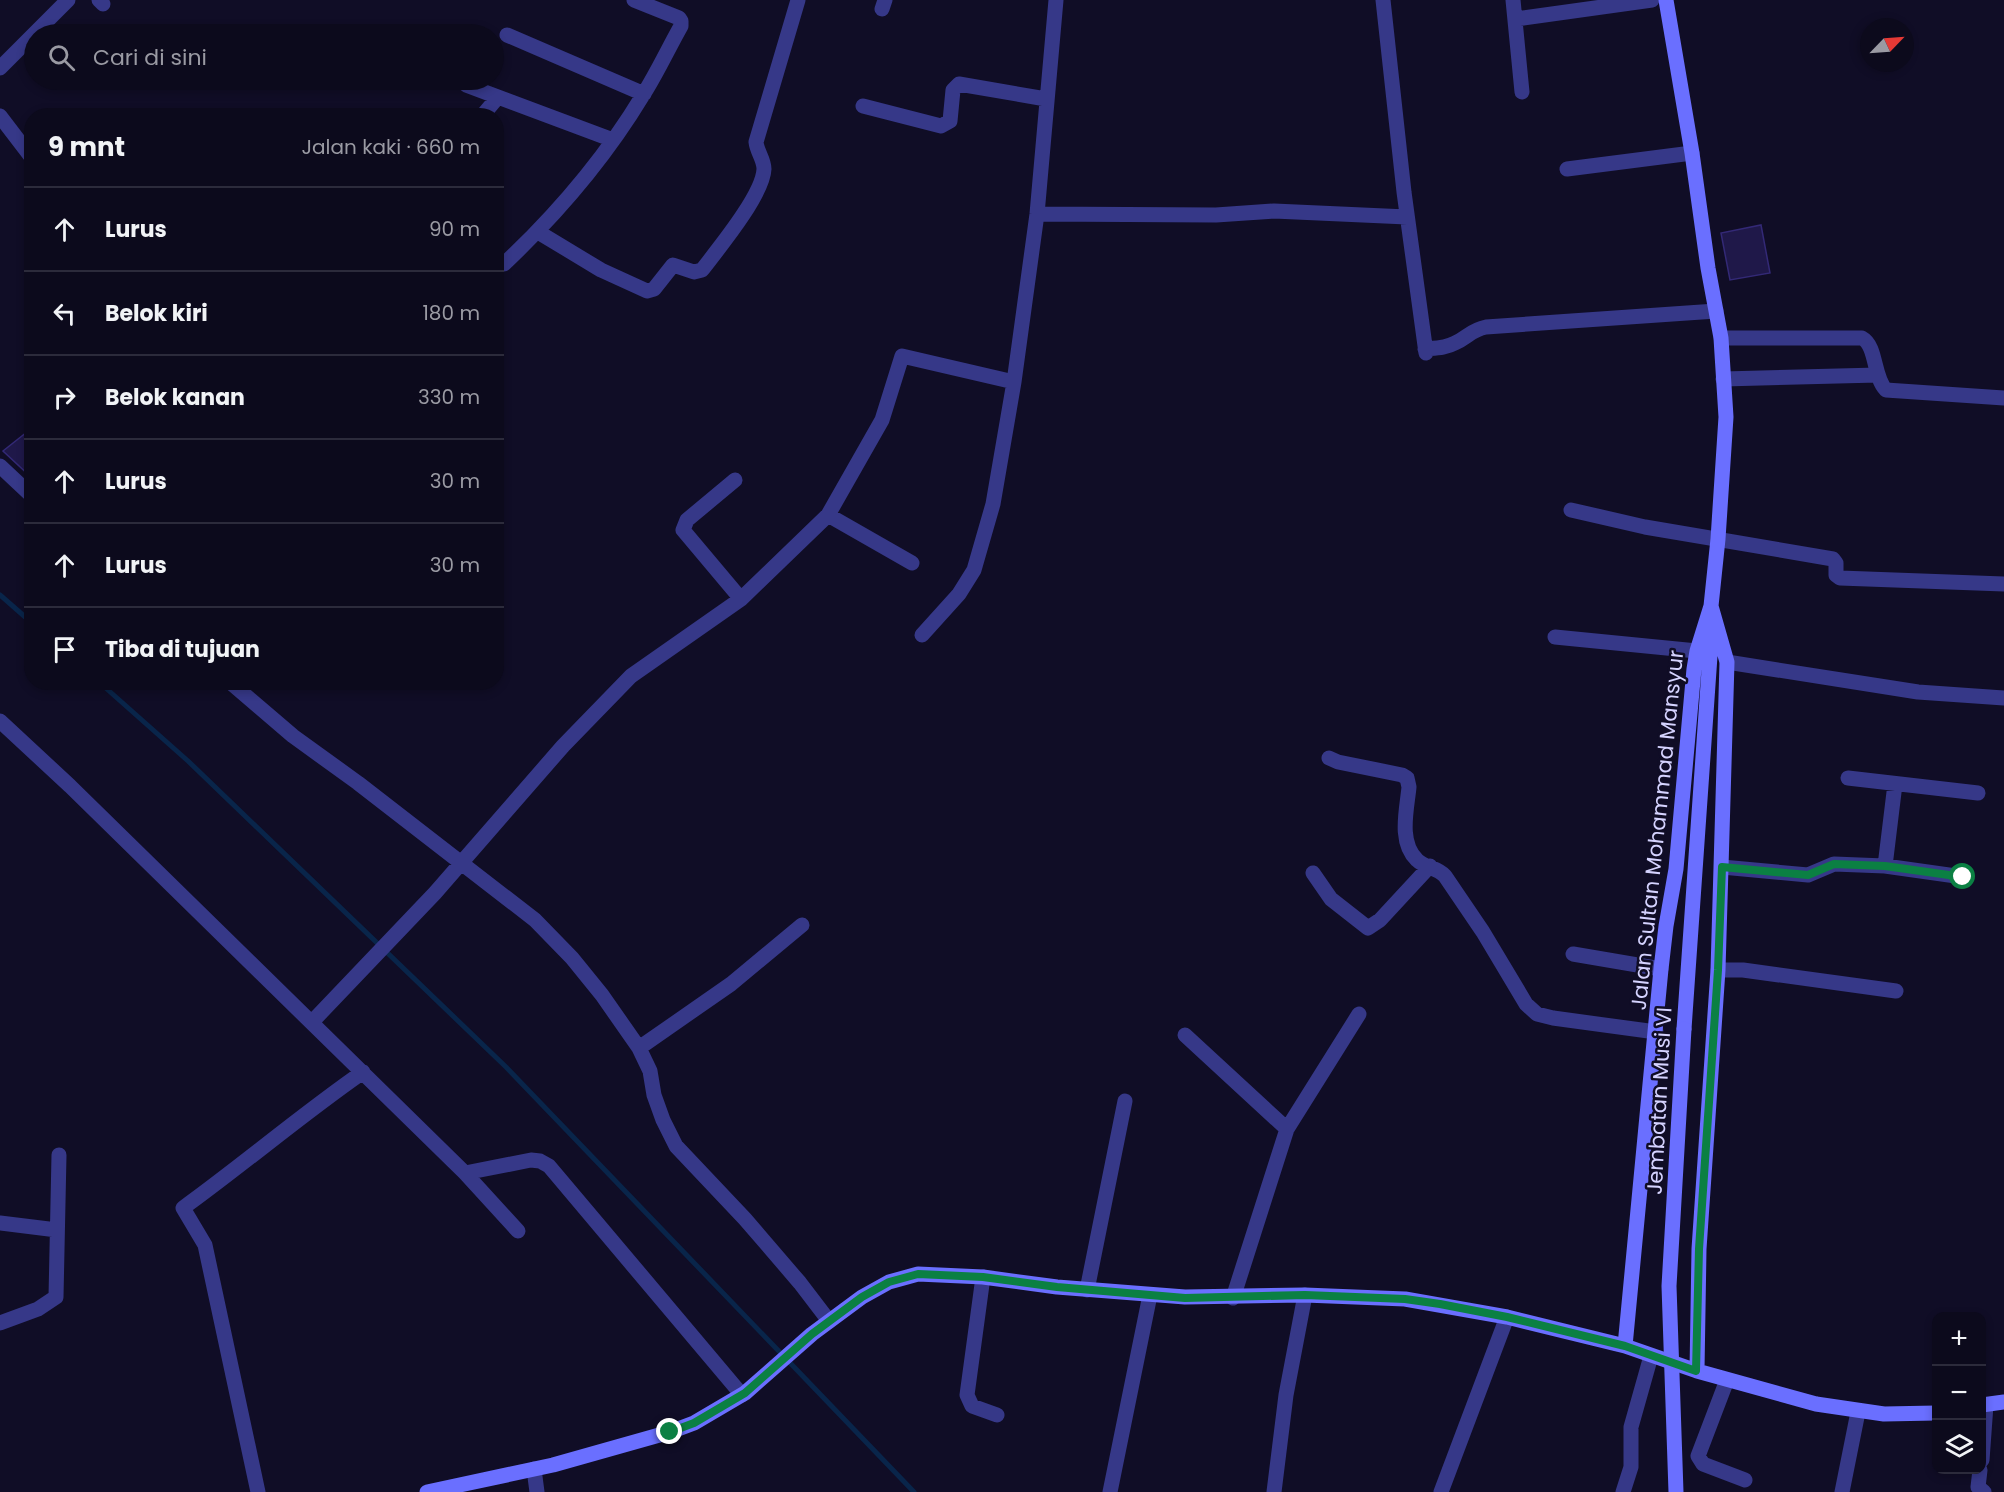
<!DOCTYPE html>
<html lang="id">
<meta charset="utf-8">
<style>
:root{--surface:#0c0a1c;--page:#1a1829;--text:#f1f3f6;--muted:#9a9aa3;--line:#2c2b3b}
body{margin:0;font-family:Poppins,sans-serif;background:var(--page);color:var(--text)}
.controls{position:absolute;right:18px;bottom:18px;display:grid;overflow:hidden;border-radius:12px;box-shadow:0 3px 9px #0003}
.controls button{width:54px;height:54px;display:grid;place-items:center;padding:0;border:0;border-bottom:2px solid var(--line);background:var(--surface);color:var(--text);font:30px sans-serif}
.compass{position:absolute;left:1860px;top:18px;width:54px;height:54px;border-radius:50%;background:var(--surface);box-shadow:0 3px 9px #0003;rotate:65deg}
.stop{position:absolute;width:18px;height:18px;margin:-14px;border:4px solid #0b8043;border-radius:50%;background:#fff}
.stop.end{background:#0b8043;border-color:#fff;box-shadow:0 2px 6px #0008}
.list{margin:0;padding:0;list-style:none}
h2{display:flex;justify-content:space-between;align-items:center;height:78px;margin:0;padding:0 24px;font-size:26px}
h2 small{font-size:20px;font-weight:400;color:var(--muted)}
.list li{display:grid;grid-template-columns:39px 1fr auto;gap:18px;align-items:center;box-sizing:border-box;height:84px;padding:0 24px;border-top:2px solid var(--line)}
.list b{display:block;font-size:22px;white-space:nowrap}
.list em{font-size:20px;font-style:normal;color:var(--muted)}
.icon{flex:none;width:33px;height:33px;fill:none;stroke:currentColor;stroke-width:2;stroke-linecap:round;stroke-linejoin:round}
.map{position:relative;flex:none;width:2004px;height:1492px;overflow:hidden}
.search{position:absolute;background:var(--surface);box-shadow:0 3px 9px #0003;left:24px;top:24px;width:480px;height:66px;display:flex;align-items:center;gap:15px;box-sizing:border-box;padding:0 21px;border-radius:33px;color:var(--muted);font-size:22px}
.panel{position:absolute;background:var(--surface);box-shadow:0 3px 9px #0003;left:24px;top:108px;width:480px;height:582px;border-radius:24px}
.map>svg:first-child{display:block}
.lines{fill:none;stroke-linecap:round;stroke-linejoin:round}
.stream{stroke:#09254a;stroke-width:5}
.building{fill:#1f1849;stroke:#332976;stroke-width:1.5}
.street{stroke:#363888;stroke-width:15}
.secondary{stroke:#6a6fff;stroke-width:15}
.secondary-bridge{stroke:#6a6fff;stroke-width:15}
.route{stroke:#0b8043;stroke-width:8}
.labels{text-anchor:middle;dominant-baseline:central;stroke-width:5;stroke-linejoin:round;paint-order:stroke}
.street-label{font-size:21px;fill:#d5d3ff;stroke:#100d26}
</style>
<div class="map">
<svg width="2004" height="1492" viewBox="0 0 2004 1492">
<rect width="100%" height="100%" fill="#100d26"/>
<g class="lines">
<path class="stream" d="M 0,595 L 32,623
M 99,682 L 188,761 L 506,1067 L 914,1492"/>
</g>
<path class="building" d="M 1761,225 L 1770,273 L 1730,280 L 1721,233 Z
M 32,428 L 32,478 L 3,451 Z"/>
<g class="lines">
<path class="street" d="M 99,0 L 103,4
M 1383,0 L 1404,192 L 1426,353
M 1513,0 L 1522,92
M 882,9 L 885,0
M 1516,19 L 1652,0
M 507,35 L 644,94
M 0,68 L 68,0
M 466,85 L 613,140
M 863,106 L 941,126 L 950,121 L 953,90 L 959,84 L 1046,99
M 0,116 L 32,158
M 482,116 L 498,97
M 1567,169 L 1692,153
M 1037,214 L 1216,215 L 1274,211 L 1407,217
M 538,232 L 601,270 L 647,291 L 654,289 L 673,265 L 694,272 L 702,270 C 718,249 763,195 764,169 C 764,159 757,152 756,142 L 798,0
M 504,264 C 557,214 605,158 643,95 C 657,73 668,49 681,26 L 681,21 L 679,18 L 634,0
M 1721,338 L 1862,338 C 1877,346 1873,377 1886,390 L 2004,398
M 1425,349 C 1436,348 1446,348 1455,343 C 1468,337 1471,330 1486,327 L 1716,311
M 1723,379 L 1878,375
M 0,466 L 32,496
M 735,480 L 687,520 L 683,530 L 741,599
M 1571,510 L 1645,527 L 1833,559 L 1836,563 L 1836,575 L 1840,578 L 2004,584
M 828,515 L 912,563
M 922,635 L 959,594 L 974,570 L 993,504 L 1014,382 L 1037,214 L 1056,0
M 1555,637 L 1697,651
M 1727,662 L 1918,692 L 2004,698
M 230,682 L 293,736 L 358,783 L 535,920 L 572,958 L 602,995 L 639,1048
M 0,721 L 70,786 L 465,1173 L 531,1160 L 540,1161 L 549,1166 L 742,1395
M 1329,758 L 1338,762 L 1402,775 L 1407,778 L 1409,787 C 1407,809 1398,842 1417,860 C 1425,868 1437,867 1445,876 L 1483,932 L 1526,1004 L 1537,1014 L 1553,1018 L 1656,1032
M 1848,778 L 1978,793
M 1885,866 L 1895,784
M 1722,867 L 1808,875 L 1834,864 L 1885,866 L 1963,877
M 1313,873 L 1331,899 L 1368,928 L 1380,920 L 1430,866
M 802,925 L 731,984 L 639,1048 L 650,1071 L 654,1095 L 663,1120 L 676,1146 L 745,1219 L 800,1283 L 829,1321
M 1573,954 L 1661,969
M 1718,970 L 1743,970 L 1896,991
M 312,1022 L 435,893 L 563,746 L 631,676 L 741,599 L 828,515 L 882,420 L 902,356 L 1014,382
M 1185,1035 L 1287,1129
M 465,1173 L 518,1231
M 0,1223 L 57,1230
M 983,1277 L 967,1395 L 972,1406 L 997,1415
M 1087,1290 L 1125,1101
M 1233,1298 L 1287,1129 L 1359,1014
M 0,1323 L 38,1309 L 56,1297 L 59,1155
M 1727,1380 L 1698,1456 L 1703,1464 L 1745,1480
M 1982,1460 L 1986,1405
M 534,1469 L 537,1492
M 1980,1470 L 1978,1487 L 1984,1492
M 258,1492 L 205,1245 L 183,1208 C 244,1164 301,1115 363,1072
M 1110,1492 L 1150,1295
M 1274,1492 L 1286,1395 L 1305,1295
M 1441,1492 L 1507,1317
M 1623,1492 L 1631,1467 L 1631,1427 L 1651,1356
M 1842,1492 L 1858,1412"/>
<path class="secondary" d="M 1684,1029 L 1710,656 L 1711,624
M 1625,1346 L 1661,969 L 1666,926 L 1676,869 L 1694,669 L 1697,651 L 1711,606 L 1718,539 L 1726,417 L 1721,338 L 1708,268 L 1692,153 L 1666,0
M 1697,1371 L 1699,1249 L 1718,970 L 1727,662 L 1711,606
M 1982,1405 L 2004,1402
M 427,1492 L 553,1465 L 670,1432 L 694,1423 L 745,1393 L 812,1334 L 862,1297 L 889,1282 L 918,1274 L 983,1277 L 1057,1287 L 1185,1297 L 1305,1295 L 1405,1299 L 1507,1317 L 1625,1346 L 1697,1371 L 1816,1404 L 1884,1414 L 1936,1413"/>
<path class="secondary-bridge" d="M 1676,1492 L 1669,1286 L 1684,1029"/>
</g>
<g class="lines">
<path class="route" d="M 670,1432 L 694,1423 L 745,1393 L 812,1334 L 862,1297 L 889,1282 L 918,1274 L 983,1277 L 1057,1287 L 1185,1298 L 1305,1295 L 1405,1299 L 1440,1304 L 1507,1317 L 1625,1346 L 1696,1371 L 1699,1249 L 1718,970 L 1722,867 L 1808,875 L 1834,864 L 1885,866 L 1963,877"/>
</g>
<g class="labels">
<g class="street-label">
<text transform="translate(1657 830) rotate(-84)">Jalan Sultan Mohammad Mansyur</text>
<text transform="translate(1659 1101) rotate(-87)">Jembatan Musi VI</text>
</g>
</g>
</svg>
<div class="controls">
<button>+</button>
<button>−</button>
<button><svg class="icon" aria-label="layers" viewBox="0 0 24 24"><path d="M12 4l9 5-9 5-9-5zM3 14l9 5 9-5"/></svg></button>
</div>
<svg class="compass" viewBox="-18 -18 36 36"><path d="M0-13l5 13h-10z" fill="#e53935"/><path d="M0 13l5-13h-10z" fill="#9a9aa3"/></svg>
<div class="stop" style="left:1963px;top:877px"></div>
<div class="stop end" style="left:670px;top:1432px"></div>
<div class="search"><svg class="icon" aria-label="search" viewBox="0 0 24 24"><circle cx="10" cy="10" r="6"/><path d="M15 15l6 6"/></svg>Cari di sini</div>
<section class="panel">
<h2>9 mnt<small>Jalan kaki · 660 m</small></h2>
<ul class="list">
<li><svg class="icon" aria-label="ahead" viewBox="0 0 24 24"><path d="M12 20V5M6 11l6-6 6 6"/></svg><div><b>Lurus</b></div><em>90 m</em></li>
<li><svg class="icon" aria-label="left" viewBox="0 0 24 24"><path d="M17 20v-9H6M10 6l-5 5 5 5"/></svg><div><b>Belok kiri</b></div><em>180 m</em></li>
<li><svg class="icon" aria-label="right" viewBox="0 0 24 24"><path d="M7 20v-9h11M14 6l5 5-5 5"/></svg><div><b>Belok kanan</b></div><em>330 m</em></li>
<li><svg class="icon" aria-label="ahead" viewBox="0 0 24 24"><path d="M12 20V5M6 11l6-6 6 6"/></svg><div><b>Lurus</b></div><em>30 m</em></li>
<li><svg class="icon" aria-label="ahead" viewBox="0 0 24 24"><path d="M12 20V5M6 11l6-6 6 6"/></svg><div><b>Lurus</b></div><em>30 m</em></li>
<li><svg class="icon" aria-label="arrive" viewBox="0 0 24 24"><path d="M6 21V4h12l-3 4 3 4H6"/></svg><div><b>Tiba di tujuan</b></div></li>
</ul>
</section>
</div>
